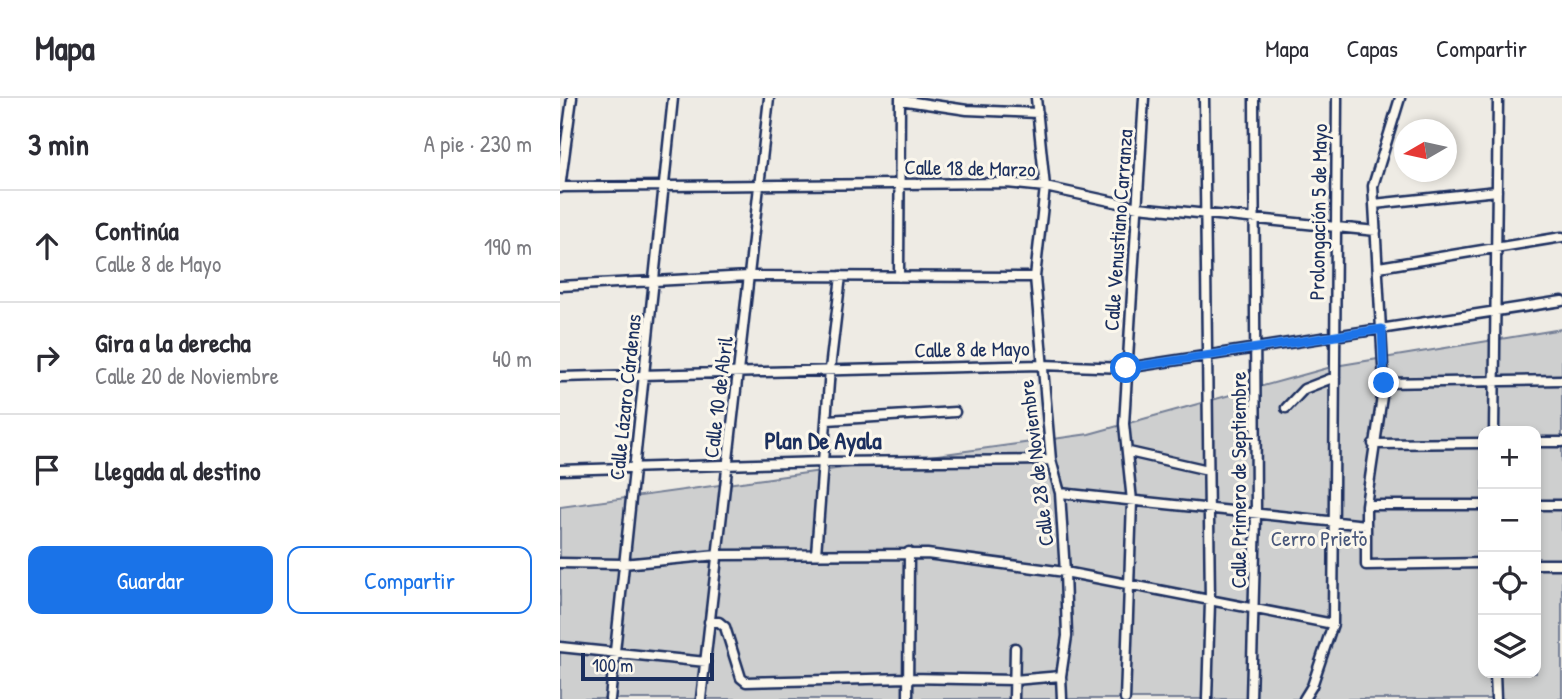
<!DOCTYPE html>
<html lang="es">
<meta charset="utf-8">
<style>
:root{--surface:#fff;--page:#f7f7f7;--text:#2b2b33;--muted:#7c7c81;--line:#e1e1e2;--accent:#1a73e8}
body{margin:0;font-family:"Patrick Hand",sans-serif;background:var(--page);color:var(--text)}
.controls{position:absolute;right:21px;bottom:21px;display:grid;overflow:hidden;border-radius:14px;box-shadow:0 4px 10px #0003}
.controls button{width:63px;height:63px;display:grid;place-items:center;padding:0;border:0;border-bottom:2px solid var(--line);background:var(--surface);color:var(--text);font:35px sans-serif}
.compass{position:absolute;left:834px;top:21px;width:63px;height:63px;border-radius:50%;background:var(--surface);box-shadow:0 4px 10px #0003;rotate:261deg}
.scale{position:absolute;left:21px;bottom:18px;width:133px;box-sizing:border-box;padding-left:7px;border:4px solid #1b2f5e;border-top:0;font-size:19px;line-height:24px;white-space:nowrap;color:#1b2f5e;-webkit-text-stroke:5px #fbf7ec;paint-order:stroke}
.stop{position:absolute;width:21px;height:21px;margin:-16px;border:5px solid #1a73e8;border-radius:50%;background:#fff}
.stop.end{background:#1a73e8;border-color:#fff;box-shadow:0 2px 7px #0008}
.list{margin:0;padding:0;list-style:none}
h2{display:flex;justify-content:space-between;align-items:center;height:91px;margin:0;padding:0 28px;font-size:30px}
h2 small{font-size:23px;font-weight:400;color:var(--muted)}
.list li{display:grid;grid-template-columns:46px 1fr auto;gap:21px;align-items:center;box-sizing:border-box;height:112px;padding:0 28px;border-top:2px solid var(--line)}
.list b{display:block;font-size:26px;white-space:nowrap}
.list p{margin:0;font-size:23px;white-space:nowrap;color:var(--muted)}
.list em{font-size:23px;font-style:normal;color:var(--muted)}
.actions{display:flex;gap:14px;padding:21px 28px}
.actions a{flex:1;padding:16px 0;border:2px solid var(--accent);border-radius:14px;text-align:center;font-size:24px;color:var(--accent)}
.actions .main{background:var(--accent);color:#fff}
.icon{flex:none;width:38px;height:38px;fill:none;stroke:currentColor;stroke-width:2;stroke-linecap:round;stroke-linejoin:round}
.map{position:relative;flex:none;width:1002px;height:601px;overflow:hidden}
header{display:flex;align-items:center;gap:42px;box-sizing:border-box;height:98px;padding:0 35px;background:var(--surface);border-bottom:2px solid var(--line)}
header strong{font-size:33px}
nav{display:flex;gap:38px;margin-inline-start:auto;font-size:24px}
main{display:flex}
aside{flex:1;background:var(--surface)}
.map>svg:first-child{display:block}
.green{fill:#cecfcf;stroke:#747f96;stroke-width:2;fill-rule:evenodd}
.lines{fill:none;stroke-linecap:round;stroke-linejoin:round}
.minor-casing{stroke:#1b2f5e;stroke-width:13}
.minor{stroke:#fbf7ec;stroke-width:8}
.route{stroke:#1a73e8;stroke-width:9}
.labels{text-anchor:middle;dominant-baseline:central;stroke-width:6;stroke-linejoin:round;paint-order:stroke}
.street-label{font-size:21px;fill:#1b2f5e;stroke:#fbf7ec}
.park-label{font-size:21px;fill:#48577a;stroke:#fbf7ec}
.quarter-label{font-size:24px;font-weight:bold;fill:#1b2f5e;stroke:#fbf7ec}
</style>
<header>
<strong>Mapa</strong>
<nav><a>Mapa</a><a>Capas</a><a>Compartir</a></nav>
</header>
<main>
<aside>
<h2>3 min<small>A pie · 230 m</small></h2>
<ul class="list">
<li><svg class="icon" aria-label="ahead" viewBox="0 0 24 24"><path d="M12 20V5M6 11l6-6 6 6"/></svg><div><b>Continúa</b><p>Calle 8 de Mayo</p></div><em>190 m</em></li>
<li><svg class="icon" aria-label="right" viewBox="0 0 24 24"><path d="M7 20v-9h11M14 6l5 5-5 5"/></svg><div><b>Gira a la derecha</b><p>Calle 20 de Noviembre</p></div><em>40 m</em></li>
<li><svg class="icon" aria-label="arrive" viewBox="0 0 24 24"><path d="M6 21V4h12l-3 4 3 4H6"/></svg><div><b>Llegada al destino</b></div></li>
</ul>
<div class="actions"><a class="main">Guardar</a><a>Compartir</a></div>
</aside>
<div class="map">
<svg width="1002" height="601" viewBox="0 0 1002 601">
<rect width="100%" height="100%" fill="#eeebe4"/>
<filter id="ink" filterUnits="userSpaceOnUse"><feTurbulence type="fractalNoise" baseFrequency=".0143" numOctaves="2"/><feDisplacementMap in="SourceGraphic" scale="14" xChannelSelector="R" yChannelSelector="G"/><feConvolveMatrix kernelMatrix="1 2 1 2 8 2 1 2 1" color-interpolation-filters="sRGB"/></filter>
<g filter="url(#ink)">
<path class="green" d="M 1002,231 L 1002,601 L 0,601 L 0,409 L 529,336 L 775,268 ZM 923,333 L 976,333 L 976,575 L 923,575 Z"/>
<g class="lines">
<g class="minor-casing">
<path id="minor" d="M 476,0 L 485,89 L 475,179 L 491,362 L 500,395 L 505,474 L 507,538 L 501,578 L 502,601
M 644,0 L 650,504 L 647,601
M 840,0 L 813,88 L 824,285 L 806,407 L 806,467 L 923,465
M 340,2 L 407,12 L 478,15
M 0,89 L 447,85 L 485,89 L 578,109 L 816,133
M 0,90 L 12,0
M 814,106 L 937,93
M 819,169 L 1002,139
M 339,179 L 340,0
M 0,188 L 189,178 L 475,179
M 0,279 L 482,267 L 566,270 L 1002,203
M 824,285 L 1002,282
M 726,310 L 744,291 L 775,279
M 267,322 L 395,314
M 934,333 L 938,0
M 976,344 L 1002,344
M 813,346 L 923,345
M 569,354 L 648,372
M 0,372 L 264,364 L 491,362
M 500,395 L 806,427
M 806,407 L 923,407
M 976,407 L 1002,407
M 256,456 L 270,271 L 281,178
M 0,465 L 63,466 L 157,457 L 367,456 L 505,474 L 773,526
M 976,466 L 1002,466
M 149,524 L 159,524 L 165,529 L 181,580 L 186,584 L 349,580 L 454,582 L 501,578
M 0,549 L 146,564
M 935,575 L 936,601
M 50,601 L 113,0
M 141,601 L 209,0
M 348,601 L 349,454
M 454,601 L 455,550
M 565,601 L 572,403 L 564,326 L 584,0
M 691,601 L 696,417 L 694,0
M 744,601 L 752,588 L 773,526 L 777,0"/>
</g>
<use href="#minor" class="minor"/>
</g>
</g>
<g class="lines" filter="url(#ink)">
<path class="route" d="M 566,270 L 822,231 L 824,285"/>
</g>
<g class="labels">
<g class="street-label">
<text transform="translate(410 70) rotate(1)">Calle 18 de Marzo</text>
<text transform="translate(758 114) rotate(-89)">Prolongación 5 de Mayo</text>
<text transform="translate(558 132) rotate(-86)">Calle Venustiano Carranza</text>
<text transform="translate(412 251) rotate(-1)">Calle 8 de Mayo</text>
<text transform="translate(65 299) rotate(-84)">Calle Lázaro Cárdenas</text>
<text transform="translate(158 299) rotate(-83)">Calle 10 de Abril</text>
<text transform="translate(476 365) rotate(-97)">Calle 28 de Noviembre</text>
<text transform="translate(678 382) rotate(-90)">Calle Primero de Septiembre</text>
</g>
<g class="park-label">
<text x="759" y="440">Cerro Prieto</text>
</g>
<g class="quarter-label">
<text x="263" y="342">Plan De Ayala</text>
</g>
</g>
</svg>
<div class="controls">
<button>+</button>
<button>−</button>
<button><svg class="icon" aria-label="locate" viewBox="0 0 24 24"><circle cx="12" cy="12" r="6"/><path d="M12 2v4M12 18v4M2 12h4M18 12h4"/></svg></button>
<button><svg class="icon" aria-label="layers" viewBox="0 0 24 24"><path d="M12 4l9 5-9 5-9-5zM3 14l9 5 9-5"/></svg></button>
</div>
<svg class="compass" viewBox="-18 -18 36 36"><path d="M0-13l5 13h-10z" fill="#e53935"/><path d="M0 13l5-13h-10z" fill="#7c7c81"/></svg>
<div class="scale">100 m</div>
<div class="stop" style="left:566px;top:270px"></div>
<div class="stop end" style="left:824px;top:285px"></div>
</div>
</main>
